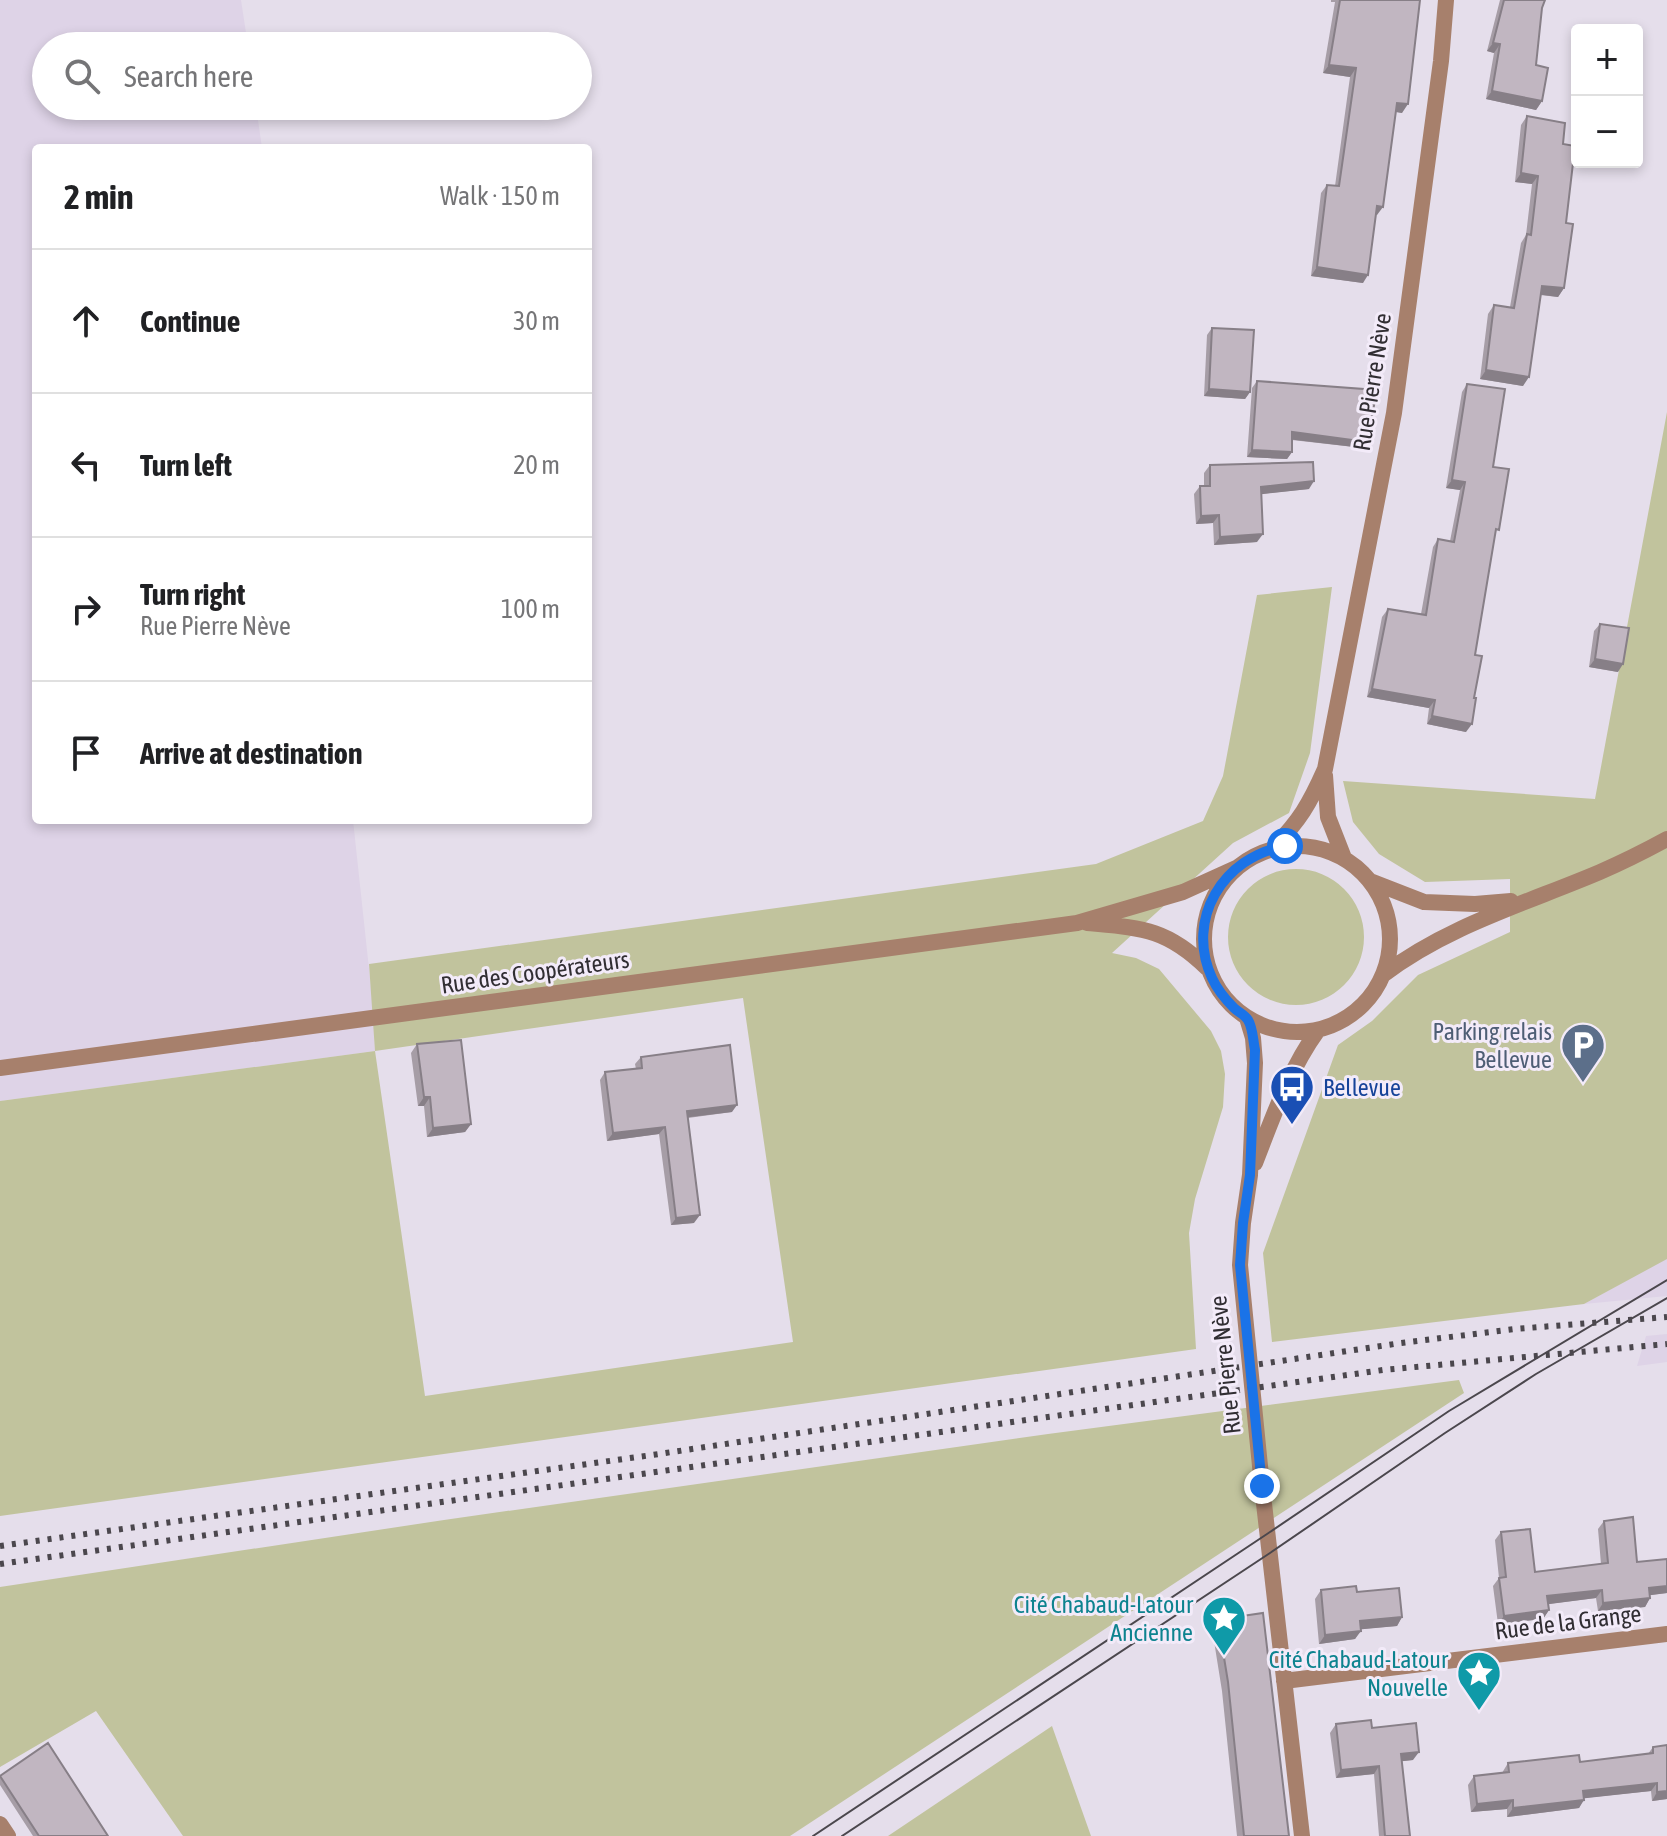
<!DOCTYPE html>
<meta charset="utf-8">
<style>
:root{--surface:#fff;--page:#f6f6f6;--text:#202124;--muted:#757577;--line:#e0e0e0}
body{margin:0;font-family:"Asap Condensed",sans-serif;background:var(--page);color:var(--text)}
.controls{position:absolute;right:24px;top:24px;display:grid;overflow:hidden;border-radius:8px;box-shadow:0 4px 12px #0003}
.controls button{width:72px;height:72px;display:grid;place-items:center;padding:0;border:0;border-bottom:2px solid var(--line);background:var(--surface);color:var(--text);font:40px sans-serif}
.stop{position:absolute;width:24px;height:24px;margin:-18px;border:6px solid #1a73e8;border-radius:50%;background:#fff}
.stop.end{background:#1a73e8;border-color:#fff;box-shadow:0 2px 8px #0008}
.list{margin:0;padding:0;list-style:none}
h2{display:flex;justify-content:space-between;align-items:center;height:104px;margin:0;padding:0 32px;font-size:34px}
h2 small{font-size:26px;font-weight:400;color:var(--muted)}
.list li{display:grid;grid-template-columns:52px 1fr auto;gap:24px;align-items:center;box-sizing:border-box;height:144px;padding:0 32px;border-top:2px solid var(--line)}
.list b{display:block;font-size:30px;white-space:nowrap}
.list p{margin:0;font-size:26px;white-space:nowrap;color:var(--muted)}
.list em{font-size:26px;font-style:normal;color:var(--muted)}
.icon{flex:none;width:44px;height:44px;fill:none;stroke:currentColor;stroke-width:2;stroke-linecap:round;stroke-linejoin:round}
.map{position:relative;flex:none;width:1667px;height:1836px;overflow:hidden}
.search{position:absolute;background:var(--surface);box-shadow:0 4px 12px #0003;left:32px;top:32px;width:560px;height:88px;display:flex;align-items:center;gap:20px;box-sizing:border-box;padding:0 28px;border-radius:44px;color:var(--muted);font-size:30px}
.panel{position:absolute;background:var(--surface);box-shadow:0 4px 12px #0003;left:32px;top:144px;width:560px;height:680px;border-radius:8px}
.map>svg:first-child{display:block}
.built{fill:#ded3e7}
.green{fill:#c1c39d;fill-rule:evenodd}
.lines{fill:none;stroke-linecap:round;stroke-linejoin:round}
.minor{stroke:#a7806c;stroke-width:16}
.tram{stroke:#4b474d;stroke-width:2}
.rail{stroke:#4b474d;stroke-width:6;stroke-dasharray:4 8;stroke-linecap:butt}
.wall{fill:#a69da6}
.shaded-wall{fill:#877f87}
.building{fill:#c1b6c1;stroke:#877f87;stroke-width:2}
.route{stroke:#1a73e8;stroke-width:10}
.labels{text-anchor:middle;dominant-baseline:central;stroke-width:6;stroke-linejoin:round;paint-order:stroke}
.street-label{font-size:24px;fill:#312e33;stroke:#f3ebf9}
.service-label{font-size:24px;fill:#4e5e75;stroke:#f3ebf9;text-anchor:end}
.transit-label{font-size:24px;fill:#164399;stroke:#f3ebf9;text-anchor:start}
.culture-label{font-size:24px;fill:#0d838f;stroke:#f3ebf9;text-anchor:end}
</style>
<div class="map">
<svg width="1667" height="1836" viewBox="0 0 1667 1836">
<rect width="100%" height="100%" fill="#e5deeb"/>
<path class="built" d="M 0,0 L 241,0 L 248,46 L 46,46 L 46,106 L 256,106 L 262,148 L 36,148 L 36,820 L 353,820 L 373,1006 L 375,1051 L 0,1101 Z
M 1667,1258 L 1667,1296 L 1584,1304 L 1647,1269 Z
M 1667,1334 L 1667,1362 L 1637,1366 L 1646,1336 Z"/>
<path class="green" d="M 1667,412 L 1667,1259 L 1584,1304 L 1272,1342 L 1263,1253 L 1338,1045 L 1372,1021 L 1418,975 L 1510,932 L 1510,879 L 1425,882 L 1379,854 L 1353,822 L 1343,781 L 1595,799 Z
M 1332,587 L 1310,753 L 1289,813 L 1233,843 L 1112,953 L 1136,958 L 1159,969 L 1211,1031 L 1221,1051 L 1225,1074 L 1223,1107 L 1195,1199 L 1189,1233 L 1196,1349 L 0,1516 L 0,1101 L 375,1051 L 369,964 L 1096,864 L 1203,821 L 1223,776 L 1257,595 ZM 743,998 L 793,1342 L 425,1396 L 375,1051 Z
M1228 937a68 68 0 1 1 136 0a68 68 0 1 1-136 0Z
M 1459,1380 L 1464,1393 L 790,1836 L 183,1836 L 96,1711 L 0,1767 L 0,1587 L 444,1520 L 1048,1434 Z
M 1052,1726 L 1091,1836 L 888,1836 Z"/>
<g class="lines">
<path class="minor" d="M 1325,775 L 1328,817 L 1344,858
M1204 939a93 93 0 1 1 186 0a93 93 0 1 1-186 0Z
M 1273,848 C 1300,820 1309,805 1325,769 L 1394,413 L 1441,61 L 1446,0
M 1370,881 L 1424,902 L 1475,904 L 1511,901
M 1087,923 C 1141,928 1166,928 1207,968
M 1383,975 C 1447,926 1527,903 1600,872 C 1623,862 1645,851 1667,839
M 1247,1018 L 1253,1038 L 1255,1063 L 1250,1175 L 1243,1223 L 1240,1265 L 1262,1486 L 1302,1836
M 0,1068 L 1077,923 L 1183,892 L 1236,868
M 1255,1163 C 1273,1117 1289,1070 1318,1030
M 1284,1681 L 1667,1634
M 0,1824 L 8,1836"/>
<path class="tram" d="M 813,1836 L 1267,1534 L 1449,1411 L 1667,1280
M 842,1836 L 1270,1553 L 1445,1433 L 1536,1374 L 1667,1298"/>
<path class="rail" d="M 0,1546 L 652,1455 L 1401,1343 L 1515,1329 L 1667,1317
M 0,1564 L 1383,1370 L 1667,1344"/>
</g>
<path class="wall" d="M 1331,0 L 1420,0 L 1402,113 L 1396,112 L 1377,215 L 1376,215 L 1363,283 L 1311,276 L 1321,193 L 1327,185 L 1335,186 L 1350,77 L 1323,73 L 1335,2 L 1331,2 Z
M 1500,0 L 1545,0 L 1542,8 L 1536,65 L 1542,101 L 1536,110 L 1486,99 L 1494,53 L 1487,51 Z
M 1527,116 L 1563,144 L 1566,223 L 1564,288 L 1558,297 L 1540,295 L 1523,386 L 1480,379 L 1488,314 L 1494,305 L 1510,307 L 1521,243 L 1526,235 L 1532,184 L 1515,182 L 1521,125 Z
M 1212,328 L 1250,392 L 1245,399 L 1204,396 L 1207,335 Z
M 1257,381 L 1367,442 L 1363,448 L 1292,440 L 1292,452 L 1287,459 L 1247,457 L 1252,388 Z
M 1467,384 L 1493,467 L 1495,536 L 1475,655 L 1466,732 L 1427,724 L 1429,708 L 1367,697 L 1382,617 L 1388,609 L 1421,614 L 1433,547 L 1438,539 L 1450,541 L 1460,490 L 1446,488 L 1462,392 Z
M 1210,465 L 1309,489 L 1261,494 L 1257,542 L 1214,545 L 1213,523 L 1196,524 L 1194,494 L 1200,486 L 1204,486 L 1204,473 Z
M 1600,624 L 1618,672 L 1589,667 L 1594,631 Z
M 417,1044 L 471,1124 L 465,1132 L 427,1137 L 424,1106 L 418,1106 L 411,1053 Z
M 641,1057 L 732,1112 L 688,1118 L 694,1223 L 671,1225 L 659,1134 L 607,1141 L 600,1080 L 605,1072 L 636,1069 L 635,1064 Z
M 1604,1521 L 1637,1562 L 1667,1559 L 1667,1593 L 1650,1595 L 1650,1598 L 1645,1607 L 1598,1611 L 1596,1598 L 1548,1604 L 1549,1610 L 1543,1619 L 1498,1624 L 1493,1586 L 1499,1578 L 1495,1540 L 1501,1532 L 1535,1572 L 1601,1564 L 1598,1529 Z
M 1321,1590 L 1357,1592 L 1402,1617 L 1397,1626 L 1361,1629 L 1355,1639 L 1319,1644 L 1315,1599 Z
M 1235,1617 L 1289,1836 L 1237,1836 L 1222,1691 L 1214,1641 L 1220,1633 L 1229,1631 L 1229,1626 Z
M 1336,1724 L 1372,1728 L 1413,1760 L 1402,1761 L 1410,1836 L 1379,1836 L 1374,1774 L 1336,1778 L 1330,1733 Z
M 1653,1747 L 1667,1799 L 1652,1801 L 1651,1791 L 1584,1798 L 1579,1808 L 1507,1817 L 1507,1809 L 1471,1812 L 1468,1785 L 1474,1776 L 1502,1773 L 1508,1763 L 1580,1762 L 1648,1754 Z
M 0,1775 L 108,1836 L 33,1836 L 0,1785 Z"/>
<path class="shaded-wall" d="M 1493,43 L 1500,44 L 1494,53 L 1487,51 Z
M 1329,65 L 1356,68 L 1350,77 L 1323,73 Z
M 1492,91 L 1542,101 L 1536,110 L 1486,99 Z
M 1397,103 L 1408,104 L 1402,113 L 1391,111 Z
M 1521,173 L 1538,176 L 1532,184 L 1515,182 Z
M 1377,206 L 1383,207 L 1377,215 L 1371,214 Z
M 1317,267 L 1368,275 L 1363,283 L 1311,276 Z
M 1542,286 L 1564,288 L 1558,297 L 1536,294 Z
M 1486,370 L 1529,377 L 1523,386 L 1480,379 Z
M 1209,389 L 1250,392 L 1245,399 L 1204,396 Z
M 1292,432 L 1367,442 L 1363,448 L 1287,439 Z
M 1252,450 L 1292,452 L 1287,459 L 1247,457 Z
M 1452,480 L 1465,482 L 1460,490 L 1446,488 Z
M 1314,481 L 1309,489 L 1255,495 L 1261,487 Z
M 1219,515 L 1213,523 L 1196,524 L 1201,516 Z
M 1263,534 L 1257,542 L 1214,545 L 1220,537 Z
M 1595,659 L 1623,664 L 1618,672 L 1589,667 Z
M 1372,689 L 1435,700 L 1429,708 L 1367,697 Z
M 1432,716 L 1472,724 L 1466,732 L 1427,724 Z
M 424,1097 L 430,1097 L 424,1106 L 418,1106 Z
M 737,1105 L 732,1112 L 682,1118 L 687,1111 Z
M 471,1124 L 465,1132 L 427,1137 L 433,1128 Z
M 665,1127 L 659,1134 L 607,1141 L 613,1133 Z
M 700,1215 L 694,1223 L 671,1225 L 676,1218 Z
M 1667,1586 L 1667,1593 L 1644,1596 L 1649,1588 Z
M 1602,1590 L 1596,1598 L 1542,1605 L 1547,1596 Z
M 1650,1598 L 1645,1607 L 1598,1611 L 1603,1603 Z
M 1549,1610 L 1543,1619 L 1498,1624 L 1504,1616 Z
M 1402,1617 L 1397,1626 L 1354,1630 L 1360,1621 Z
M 1361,1631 L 1355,1639 L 1319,1644 L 1325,1635 Z
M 1419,1752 L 1413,1760 L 1395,1762 L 1401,1754 Z
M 1379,1766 L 1374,1774 L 1336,1778 L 1341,1770 Z
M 1657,1783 L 1651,1791 L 1578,1799 L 1583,1791 Z
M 1667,1791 L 1667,1799 L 1652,1801 L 1657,1792 Z
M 1513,1800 L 1507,1809 L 1471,1812 L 1477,1804 Z
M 1584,1800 L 1579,1808 L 1507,1817 L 1513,1808 Z"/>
<path class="building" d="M 1340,0 L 1420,0 L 1408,104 L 1397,103 L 1383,207 L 1377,206 L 1368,275 L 1317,267 L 1327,185 L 1339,186 L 1356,68 L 1329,65 Z
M 1504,0 L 1545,0 L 1542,8 L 1536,65 L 1548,68 L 1542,101 L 1492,91 L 1500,44 L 1493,43 Z
M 1527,116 L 1565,123 L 1563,144 L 1575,146 L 1566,223 L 1573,224 L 1564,288 L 1542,286 L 1529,377 L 1486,370 L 1494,305 L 1514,308 L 1527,234 L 1531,235 L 1538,176 L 1521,173 Z
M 1212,328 L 1254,330 L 1250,392 L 1209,389 Z
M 1257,381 L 1377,390 L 1367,442 L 1292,432 L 1292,452 L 1252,450 Z
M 1467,384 L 1505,389 L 1493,467 L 1509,469 L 1499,530 L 1496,529 L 1475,655 L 1482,656 L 1474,698 L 1476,698 L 1472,724 L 1432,716 L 1435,700 L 1372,689 L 1388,609 L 1426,615 L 1438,539 L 1454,542 L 1465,482 L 1452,480 Z
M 1313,462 L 1314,481 L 1261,487 L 1263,534 L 1220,537 L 1219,515 L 1201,516 L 1200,486 L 1210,486 L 1210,465 Z
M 1600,624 L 1629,628 L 1623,664 L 1595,659 Z
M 461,1040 L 471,1124 L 433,1128 L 430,1097 L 424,1097 L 417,1044 Z
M 730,1045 L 737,1105 L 687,1111 L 700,1215 L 676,1218 L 665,1127 L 613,1133 L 605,1072 L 642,1068 L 641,1057 Z
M 1633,1517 L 1637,1562 L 1667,1559 L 1667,1586 L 1649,1588 L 1650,1598 L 1603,1603 L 1602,1590 L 1547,1596 L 1549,1610 L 1504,1616 L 1499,1578 L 1506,1577 L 1501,1532 L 1530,1529 L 1535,1572 L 1608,1563 L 1604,1521 Z
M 1356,1586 L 1357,1592 L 1399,1588 L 1402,1617 L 1360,1621 L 1361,1631 L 1325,1635 L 1321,1590 Z
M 1263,1613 L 1289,1836 L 1244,1836 L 1228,1682 L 1220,1633 L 1237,1631 L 1235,1617 Z
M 1371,1720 L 1372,1728 L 1416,1723 L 1419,1752 L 1401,1754 L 1410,1836 L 1385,1836 L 1379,1766 L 1341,1770 L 1336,1724 Z
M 48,1743 L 108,1836 L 39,1836 L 0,1776 Z
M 1667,1745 L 1667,1791 L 1657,1792 L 1657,1783 L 1583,1791 L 1584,1800 L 1513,1808 L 1513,1800 L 1477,1804 L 1474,1776 L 1509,1772 L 1508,1763 L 1579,1755 L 1580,1762 L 1653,1753 L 1653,1747 Z"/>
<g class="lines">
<path class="route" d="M 1262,1486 L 1240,1265 L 1243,1223 L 1250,1175 L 1255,1050 C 1253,1041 1253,1028 1248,1020 C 1245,1015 1238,1012 1234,1008 C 1225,999 1217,989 1212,978 C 1185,919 1223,857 1285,846"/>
</g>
<defs>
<g id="parking-pin" transform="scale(2.3)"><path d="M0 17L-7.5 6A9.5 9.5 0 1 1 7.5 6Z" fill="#5c6f8a" stroke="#f3ebf9"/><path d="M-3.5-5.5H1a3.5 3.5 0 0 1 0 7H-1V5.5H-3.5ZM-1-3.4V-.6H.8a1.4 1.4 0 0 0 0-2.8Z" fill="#fff"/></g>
<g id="bus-pin" transform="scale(2.3)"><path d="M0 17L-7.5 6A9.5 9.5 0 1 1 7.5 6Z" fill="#1a4fb4" stroke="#f3ebf9"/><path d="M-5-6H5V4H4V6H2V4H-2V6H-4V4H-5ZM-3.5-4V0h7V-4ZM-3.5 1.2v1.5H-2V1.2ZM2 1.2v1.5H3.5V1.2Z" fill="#fff"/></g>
<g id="sight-pin" transform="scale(2.3)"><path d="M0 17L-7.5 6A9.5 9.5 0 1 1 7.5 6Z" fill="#0f9aa8" stroke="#f3ebf9"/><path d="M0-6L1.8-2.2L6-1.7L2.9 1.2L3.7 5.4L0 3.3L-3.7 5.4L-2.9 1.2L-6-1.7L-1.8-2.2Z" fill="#fff"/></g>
</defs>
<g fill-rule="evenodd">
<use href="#parking-pin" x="1583" y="1045"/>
<use href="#bus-pin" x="1292" y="1087"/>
<use href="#sight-pin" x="1224" y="1618"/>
<use href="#sight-pin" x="1479" y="1673"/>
</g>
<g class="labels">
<g class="street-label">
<text transform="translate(1372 382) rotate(-81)">Rue Pierre Nève</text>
<text transform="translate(535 972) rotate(-8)">Rue des Coopérateurs</text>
<text transform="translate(1225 1365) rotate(-96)">Rue Pierre Nève</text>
<text transform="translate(1568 1622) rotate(-7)">Rue de la Grange</text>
</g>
<g class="service-label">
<text x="1552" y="1031">Parking relais<tspan x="1552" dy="28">Bellevue</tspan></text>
</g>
<g class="transit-label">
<text x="1323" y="1087">Bellevue</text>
</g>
<g class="culture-label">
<text x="1193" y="1604">Cité Chabaud-Latour<tspan x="1193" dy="28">Ancienne</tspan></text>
<text x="1448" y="1659">Cité Chabaud-Latour<tspan x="1448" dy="28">Nouvelle</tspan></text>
</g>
</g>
</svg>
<div class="controls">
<button>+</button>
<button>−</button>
</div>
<div class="stop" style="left:1285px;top:846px"></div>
<div class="stop end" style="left:1262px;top:1486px"></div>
<div class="search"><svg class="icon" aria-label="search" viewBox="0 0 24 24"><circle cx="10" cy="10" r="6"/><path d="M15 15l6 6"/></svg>Search here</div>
<section class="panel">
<h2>2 min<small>Walk · 150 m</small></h2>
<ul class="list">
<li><svg class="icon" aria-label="ahead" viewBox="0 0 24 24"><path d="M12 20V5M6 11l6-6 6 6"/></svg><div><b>Continue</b></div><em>30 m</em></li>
<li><svg class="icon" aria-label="left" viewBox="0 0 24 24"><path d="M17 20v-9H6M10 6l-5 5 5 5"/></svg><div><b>Turn left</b></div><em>20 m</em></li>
<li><svg class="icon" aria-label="right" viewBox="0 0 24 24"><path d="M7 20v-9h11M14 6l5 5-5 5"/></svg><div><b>Turn right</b><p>Rue Pierre Nève</p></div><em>100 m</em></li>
<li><svg class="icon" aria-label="arrive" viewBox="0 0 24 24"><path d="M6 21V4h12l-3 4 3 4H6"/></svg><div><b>Arrive at destination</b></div></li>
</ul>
</section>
</div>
